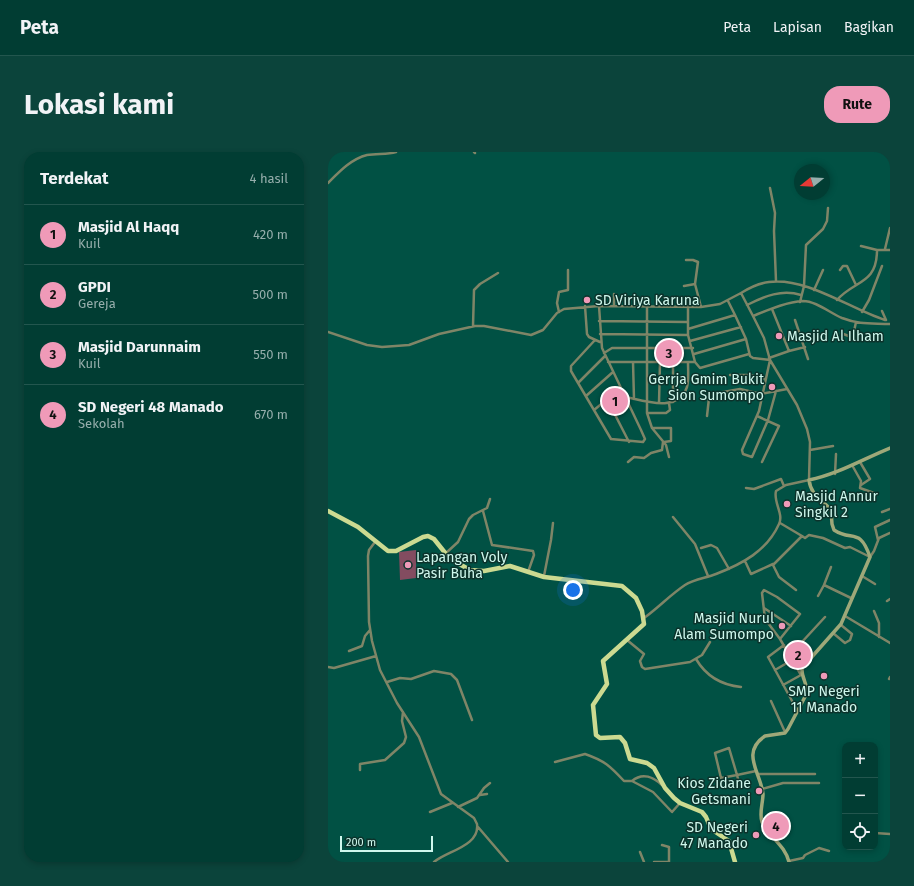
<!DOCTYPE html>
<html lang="id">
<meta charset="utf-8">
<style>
:root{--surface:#013d33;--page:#0b443b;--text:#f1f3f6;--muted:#96aeac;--line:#23564e;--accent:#ef9ab8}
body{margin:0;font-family:"Fira Sans",sans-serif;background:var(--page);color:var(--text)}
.controls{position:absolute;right:12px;bottom:12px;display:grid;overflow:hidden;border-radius:8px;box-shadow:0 2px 6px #0003}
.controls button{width:36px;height:36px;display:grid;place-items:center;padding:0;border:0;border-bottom:1px solid var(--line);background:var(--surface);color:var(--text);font:20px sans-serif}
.compass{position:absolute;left:466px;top:12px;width:36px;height:36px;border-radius:50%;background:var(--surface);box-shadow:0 2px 6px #0003;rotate:252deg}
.scale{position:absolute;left:12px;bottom:10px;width:93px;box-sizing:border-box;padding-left:4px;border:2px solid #cff8ed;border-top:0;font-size:11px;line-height:14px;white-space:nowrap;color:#cff8ed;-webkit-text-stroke:3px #0c322b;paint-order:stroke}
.you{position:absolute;left:245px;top:438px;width:14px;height:14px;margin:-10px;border:3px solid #fff;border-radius:50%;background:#1a73e8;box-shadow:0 0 0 6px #1a73e833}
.badge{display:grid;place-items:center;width:26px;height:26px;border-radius:50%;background:var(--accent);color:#111;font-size:13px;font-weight:700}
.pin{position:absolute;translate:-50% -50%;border:2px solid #fff;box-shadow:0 1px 4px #0006}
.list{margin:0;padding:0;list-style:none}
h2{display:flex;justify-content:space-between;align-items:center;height:52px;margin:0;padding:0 16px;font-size:17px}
h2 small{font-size:13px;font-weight:400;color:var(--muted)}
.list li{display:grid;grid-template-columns:26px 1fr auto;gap:12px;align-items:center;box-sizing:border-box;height:60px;padding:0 16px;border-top:1px solid var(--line)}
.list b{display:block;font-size:15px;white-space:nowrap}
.list p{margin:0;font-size:13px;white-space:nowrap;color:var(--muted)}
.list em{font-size:13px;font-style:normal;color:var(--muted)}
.icon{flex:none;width:22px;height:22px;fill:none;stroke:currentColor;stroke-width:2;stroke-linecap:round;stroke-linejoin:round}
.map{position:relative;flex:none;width:562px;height:710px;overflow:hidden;border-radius:16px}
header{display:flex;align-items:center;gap:24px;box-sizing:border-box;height:56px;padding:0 20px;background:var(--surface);border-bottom:1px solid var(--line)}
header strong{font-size:19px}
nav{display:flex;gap:22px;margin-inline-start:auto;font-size:14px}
.intro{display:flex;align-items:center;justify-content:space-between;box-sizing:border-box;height:96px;padding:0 24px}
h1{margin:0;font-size:28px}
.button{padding:10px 18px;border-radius:16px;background:var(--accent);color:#111;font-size:14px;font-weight:700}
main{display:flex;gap:24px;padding:0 24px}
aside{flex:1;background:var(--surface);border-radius:16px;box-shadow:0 2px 6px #0003}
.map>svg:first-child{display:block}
.green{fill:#834c60}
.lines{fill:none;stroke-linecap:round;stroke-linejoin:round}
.street{stroke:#7f8567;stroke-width:2.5}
.secondary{stroke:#9ea879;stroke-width:3.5}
.highway{stroke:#ccda91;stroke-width:4.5}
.poi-dot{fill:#ef9ab8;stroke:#0c322b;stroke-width:1.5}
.labels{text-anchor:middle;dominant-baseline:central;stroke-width:3;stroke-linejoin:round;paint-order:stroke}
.poi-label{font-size:14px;fill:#cff8ed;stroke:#0c322b;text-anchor:start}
</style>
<header>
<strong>Peta</strong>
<nav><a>Peta</a><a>Lapisan</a><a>Bagikan</a></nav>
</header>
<div class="intro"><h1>Lokasi kami</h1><a class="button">Rute</a></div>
<main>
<aside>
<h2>Terdekat<small>4 hasil</small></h2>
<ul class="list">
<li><span class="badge">1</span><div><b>Masjid Al Haqq</b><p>Kuil</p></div><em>420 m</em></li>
<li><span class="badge">2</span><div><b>GPDI</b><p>Gereja</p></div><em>500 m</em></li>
<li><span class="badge">3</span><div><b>Masjid Darunnaim</b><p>Kuil</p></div><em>550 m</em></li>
<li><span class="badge">4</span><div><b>SD Negeri 48 Manado</b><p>Sekolah</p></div><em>670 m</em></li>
</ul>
</aside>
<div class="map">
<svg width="562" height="710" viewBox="0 0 562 710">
<rect width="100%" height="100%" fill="#015144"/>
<path class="green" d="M 88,398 L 88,426 L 72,428 L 71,400 Z"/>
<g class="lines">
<path class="street" d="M 146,0 L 147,1
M 0,31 C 11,20 23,7 39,3 C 49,1 59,3 68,0
M 442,36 L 447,61 L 446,79 L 448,129
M 533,94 L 549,98
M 557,97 L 562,76
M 358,108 L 365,108 L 370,110 L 367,132
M 512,118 L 515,114 L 519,114 L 528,133
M 356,134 L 367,132 L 373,155
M 486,138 L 495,118
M 413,141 C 421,136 432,131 441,130 C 479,125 522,157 557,168
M 509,148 C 526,128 549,133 549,98 L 562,98
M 400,149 L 407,163
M 472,150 L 476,134 L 478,93 L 495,77 L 499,69 L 500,56
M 286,153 L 286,142
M 419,153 C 437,144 454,137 473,143
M 257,154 L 259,182 L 261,185 L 272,190
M 319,154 L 319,261 L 324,276 L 338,293 L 341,305
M 554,159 L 558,168
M 231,160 L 229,151 L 231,140 L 240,138 L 240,118
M 534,160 L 541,148 L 554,114
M 467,168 L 480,207
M 271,169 L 359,170
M 145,174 L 146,138 L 152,132 L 170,121
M 360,177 L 407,163 L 418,187 L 422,204 L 425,206 L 442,208 L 431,259 L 414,298 L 415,302 L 424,305 L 440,268 L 448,239
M 0,180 L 39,193 L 54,195 L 81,193 L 111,182 L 147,174 L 156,174 L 203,183 L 215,178 L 229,161 L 236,157 L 271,154 L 373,155 L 392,152 L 413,141 L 425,164
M 513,181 L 523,185 L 525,184 L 528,170
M 272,182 L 360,183
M 267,188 L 243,214 L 243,219 L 283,287 L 315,290 L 317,287 L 313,278 L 274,196 L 271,154
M 362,189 L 413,175
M 461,199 L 477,195
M 276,201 L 284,196 L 365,196
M 366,202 L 418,187
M 441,206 L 461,199 L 444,157
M 280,210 L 367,210 L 360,183 L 360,154
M 305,210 L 306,247
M 367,210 L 372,216 L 421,202
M 402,223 L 422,223 L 438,227
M 250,231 L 277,204
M 258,244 L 285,220
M 298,245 C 317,249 350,261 359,235 C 361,228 360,218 360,210
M 279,247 L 301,290
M 345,250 L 345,210
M 331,251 L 332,210
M 266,258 L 293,236
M 319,261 L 338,261 L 342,258 L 341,251
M 379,264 L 381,246 L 384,242 L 412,237 L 433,242 L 459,237
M 429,264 L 451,274 L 434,310
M 324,276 L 343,276 L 343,289 L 336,290
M 482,298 L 505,294
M 300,310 L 306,305 L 316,306 L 323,301 L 334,298 L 335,290
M 532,310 L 542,327 L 533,333
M 524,313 L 533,329 L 532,336 L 546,341
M 507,322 L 508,302
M 418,336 L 426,337 L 453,327 L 456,334
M 155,359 L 164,393 L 205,399 L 206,403 L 200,420
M 554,360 L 562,357
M 345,365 L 367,392 L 380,424
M 452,371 L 474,384 L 445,413 L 451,425 L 468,438
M 474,384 L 477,386 L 481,383 L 495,386 L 517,396 L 522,395 L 542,405 L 546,399 L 551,386 L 562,381
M 550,388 L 547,375 L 562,368
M 47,390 L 41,398 L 40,404 L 41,470 L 44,489 L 52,518 L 69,551 L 91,585 L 113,642 L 146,666 L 149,672 C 152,694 119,699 106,710
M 373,396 L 383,393 L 389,396 L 401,417
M 118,401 L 130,390 L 141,367 L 145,363 L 159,356 L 162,347
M 417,409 L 423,422 L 445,412
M 503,415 L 496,433 L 523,446
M 216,424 L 223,388 L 225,371
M 534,424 L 547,432
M 490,444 L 496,433
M 559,449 L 562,447
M 436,456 L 463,474
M 546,459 L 551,471 L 551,485
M 517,464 L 562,491
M 316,466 C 330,456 342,443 357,433 C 366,427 378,426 388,422 C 414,412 439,399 451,372 C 456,362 445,350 448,339 L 458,333 L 481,328 L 482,290 L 479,277 L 469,253 L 442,208 L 436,186 L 425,164 C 440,158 458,150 475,149 C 488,149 502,161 514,166 C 532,173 544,171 562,172
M 505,481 L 517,491 L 522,488 L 524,482 L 513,473
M 452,487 L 472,462 L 449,445 L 436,438 L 434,441 L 437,467 L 452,487 L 473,523 L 455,533
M 299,488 L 316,502 L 312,509 L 314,515 L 317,517 L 362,510 L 374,503 L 382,490
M 456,493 L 440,505 L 469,558
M 21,499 L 34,494 L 37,484 L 42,478
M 462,503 L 497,465
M 368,507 C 378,524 393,533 413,535
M 0,515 L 6,516 L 48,504
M 447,518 L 464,508
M 561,527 L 562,525
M 59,530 L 72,526 L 83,527 L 106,519 L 123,522 L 129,528 L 144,568
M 443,549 L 457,580
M 227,610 L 257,602 C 277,609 282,614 296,629 L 304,629
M 32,618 L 32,612 L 57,608 L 76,591 L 78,585 L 74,569 L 75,560
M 429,622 L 487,622
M 334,633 C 325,625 315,620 304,629 L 325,640 L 344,660 L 352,651
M 416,633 L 412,635 L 409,623 L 393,626 L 387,601 L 401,596 L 409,623 L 428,619
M 434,637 L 455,631 L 491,631
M 152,643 L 159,642
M 130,655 L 149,646 L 156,636 L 162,631
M 102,660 L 124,651
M 150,675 L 180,710
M 547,681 L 562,682
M 334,693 L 341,695 L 341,710
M 312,700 L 316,710
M 461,709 L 475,706 L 477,703 L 491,696 L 501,699
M 326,710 L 340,710"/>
<path class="secondary" d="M 461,710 C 457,693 441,685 434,670 C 431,661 435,651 435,642 C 433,621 412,601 437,584 L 457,581 L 460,577 L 479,541 C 480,532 473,526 474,516 L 513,472 L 542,405 C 532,375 524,390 506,378 L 504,372 L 503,358 C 494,347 483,344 481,328 C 510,322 535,307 562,296"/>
<path class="highway" d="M 0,359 L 30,375 L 60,399 L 68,399 L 95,385 L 100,384 L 106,387 L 118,402 L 126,409 L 142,418 L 156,419 L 182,414 L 216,425 L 294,434 L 308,446 L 314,459 L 316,472 L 275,509 L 279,532 L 265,553 L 268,583 L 272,586 L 292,585 L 297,591 L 302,607 L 319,611 L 326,616 L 337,636 L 346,646 L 352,651 L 374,660 L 378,665 L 383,677 L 401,689 L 407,710"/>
</g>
<g class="poi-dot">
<circle cx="259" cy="148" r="4"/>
<circle cx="451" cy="184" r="4"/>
<circle cx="444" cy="235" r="4"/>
<circle cx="459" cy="352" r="4"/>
<circle cx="80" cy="413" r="4"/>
<circle cx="454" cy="474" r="4"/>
<circle cx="496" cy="524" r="4"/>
<circle cx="431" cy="639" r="4"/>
<circle cx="428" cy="683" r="4"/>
</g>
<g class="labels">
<g class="poi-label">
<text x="267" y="148">SD Viriya Karuna</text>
<text x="459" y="184">Masjid Al Ilham</text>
<text x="436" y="227" text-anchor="end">Gerrja Gmim Bukit<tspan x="436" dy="16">Sion Sumompo</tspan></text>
<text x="467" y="344">Masjid Annur<tspan x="467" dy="16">Singkil 2</tspan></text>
<text x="88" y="405">Lapangan Voly<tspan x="88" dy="16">Pasir Buha</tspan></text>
<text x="446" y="466" text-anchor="end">Masjid Nurul<tspan x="446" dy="16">Alam Sumompo</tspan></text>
<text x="496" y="539" text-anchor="middle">SMP Negeri<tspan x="496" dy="16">11 Manado</tspan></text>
<text x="423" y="631" text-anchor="end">Kios Zidane<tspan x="423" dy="16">Getsmani</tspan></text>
<text x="420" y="675" text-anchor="end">SD Negeri<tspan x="420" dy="16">47 Manado</tspan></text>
</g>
</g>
</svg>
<div class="controls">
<button>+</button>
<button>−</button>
<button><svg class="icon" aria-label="locate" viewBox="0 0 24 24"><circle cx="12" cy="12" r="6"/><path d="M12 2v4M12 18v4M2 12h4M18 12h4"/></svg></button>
</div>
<svg class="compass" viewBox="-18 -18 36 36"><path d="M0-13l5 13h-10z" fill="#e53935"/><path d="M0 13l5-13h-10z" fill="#96aeac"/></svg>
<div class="scale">200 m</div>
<div class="you"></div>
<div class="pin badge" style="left:287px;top:249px">1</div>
<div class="pin badge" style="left:470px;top:503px">2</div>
<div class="pin badge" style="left:341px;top:201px">3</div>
<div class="pin badge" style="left:448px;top:674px">4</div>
</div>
</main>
